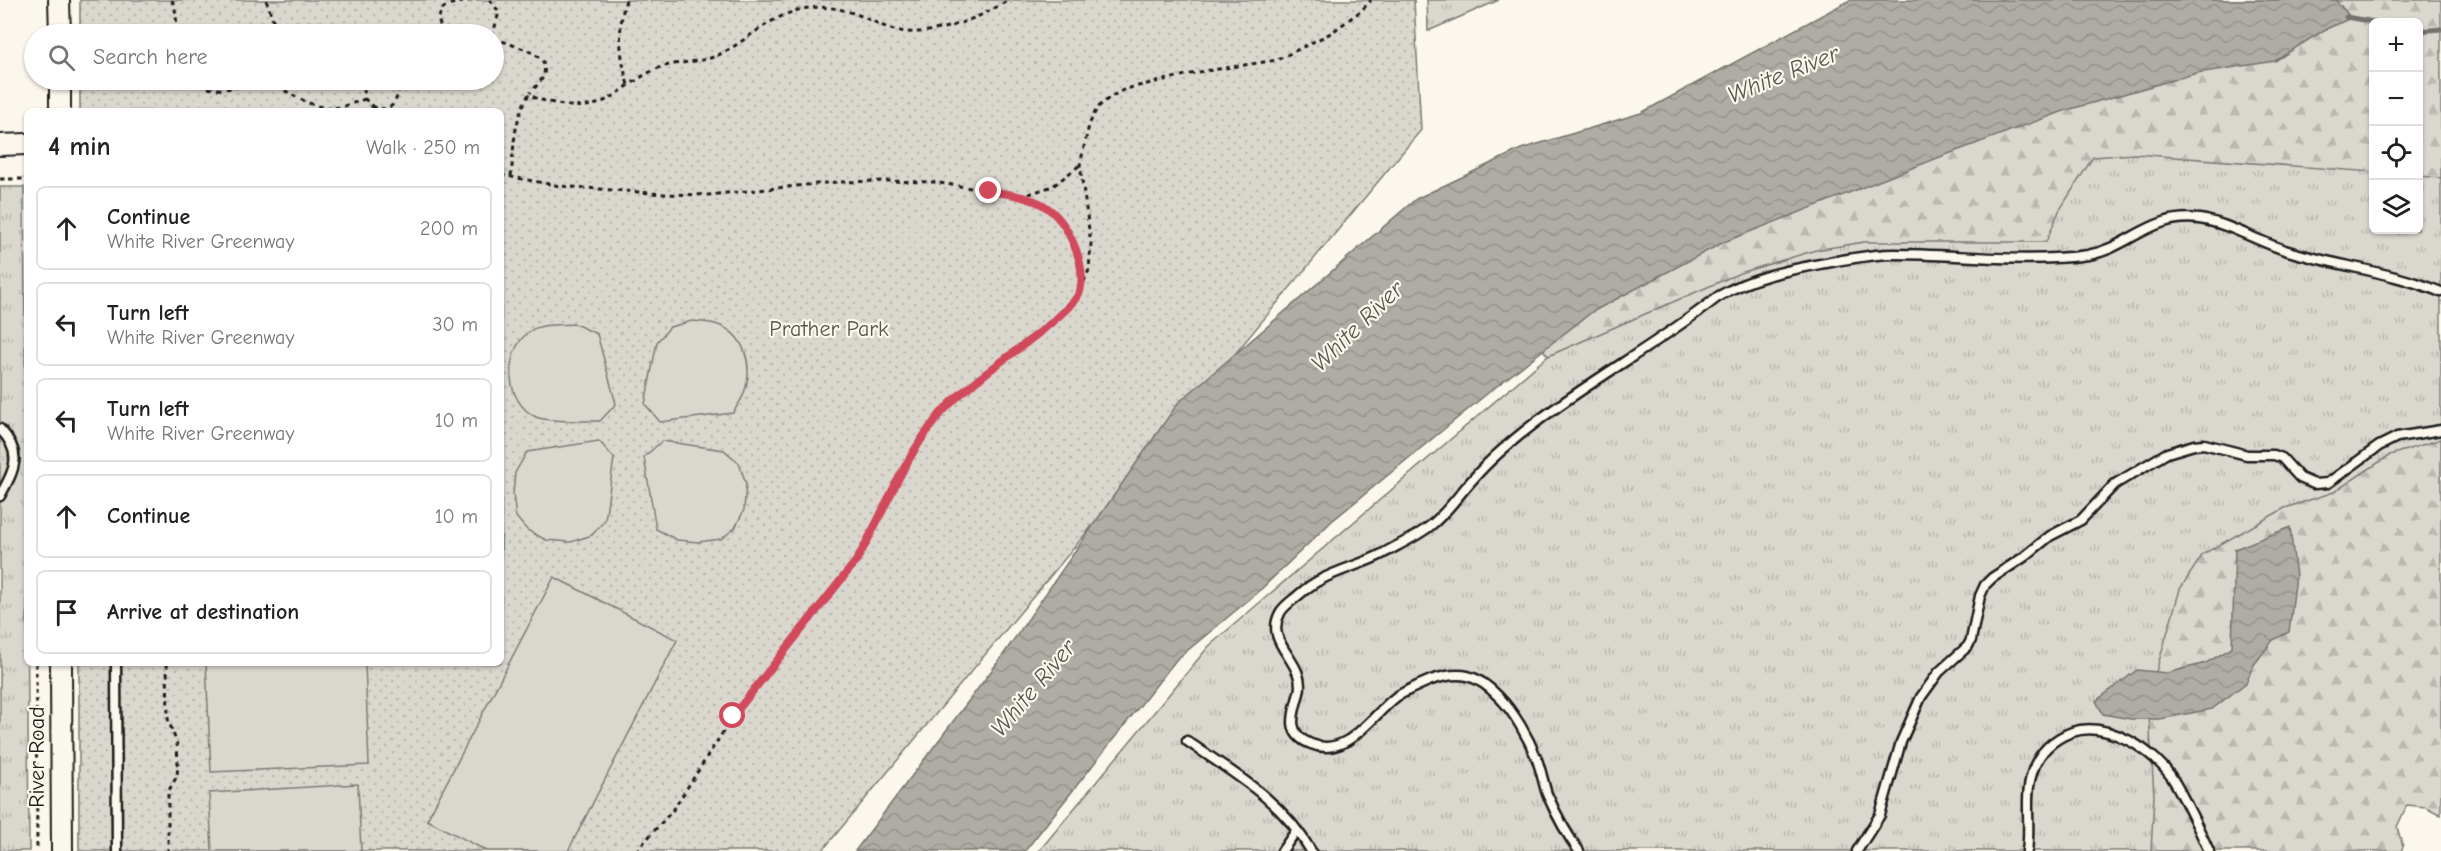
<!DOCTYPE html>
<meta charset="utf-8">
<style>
:root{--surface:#fff;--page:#f6f6f6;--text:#202124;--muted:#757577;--line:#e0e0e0}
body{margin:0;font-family:"Comic Neue",sans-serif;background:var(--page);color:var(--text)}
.controls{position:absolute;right:18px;top:18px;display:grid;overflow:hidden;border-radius:9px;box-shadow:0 2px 4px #0004}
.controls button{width:54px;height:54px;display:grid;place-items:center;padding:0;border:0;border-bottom:2px solid var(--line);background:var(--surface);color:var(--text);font:30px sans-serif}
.stop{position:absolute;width:18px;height:18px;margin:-14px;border:4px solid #d1495b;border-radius:50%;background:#fff}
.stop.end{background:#d1495b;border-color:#fff;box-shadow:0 2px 6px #0008}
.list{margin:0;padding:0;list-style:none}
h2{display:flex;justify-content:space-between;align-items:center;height:78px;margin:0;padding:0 24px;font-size:26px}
h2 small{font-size:20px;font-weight:400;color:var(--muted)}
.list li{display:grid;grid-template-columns:39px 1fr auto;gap:18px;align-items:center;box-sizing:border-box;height:84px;margin:0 12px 12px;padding:0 12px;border:2px solid var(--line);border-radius:9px}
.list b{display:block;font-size:22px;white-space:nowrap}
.list p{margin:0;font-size:20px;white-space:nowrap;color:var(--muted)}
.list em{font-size:20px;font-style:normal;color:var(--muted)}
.icon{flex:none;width:33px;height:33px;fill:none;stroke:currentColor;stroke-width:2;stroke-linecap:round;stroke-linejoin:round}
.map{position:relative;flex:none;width:2441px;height:851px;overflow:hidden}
.search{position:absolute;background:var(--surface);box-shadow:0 2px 4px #0004;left:24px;top:24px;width:480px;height:66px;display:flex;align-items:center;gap:15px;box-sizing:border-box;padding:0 21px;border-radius:33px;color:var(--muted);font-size:22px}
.panel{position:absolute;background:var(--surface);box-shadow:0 2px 4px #0004;left:24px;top:108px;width:480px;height:558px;border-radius:9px}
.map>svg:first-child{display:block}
.grass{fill:url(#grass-tufts);stroke:#7b7a75;stroke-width:1.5}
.forest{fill:url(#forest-firs);stroke:#7b7a75;stroke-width:1.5}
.park{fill:url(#park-dots);stroke:#7b7a75;stroke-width:1.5}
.garden{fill:#dad7ce;stroke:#7b7a75;stroke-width:1.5}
.water{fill:url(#water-waves);stroke:#74726e;stroke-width:1.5}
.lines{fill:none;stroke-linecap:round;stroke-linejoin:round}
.stream{stroke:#74726e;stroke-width:5}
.service-casing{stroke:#1c1c1c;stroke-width:13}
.tertiary-casing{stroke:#1c1c1c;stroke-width:24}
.path{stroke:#1c1c1c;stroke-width:3;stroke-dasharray:4.5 4.5;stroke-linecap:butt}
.service{stroke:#fbf7ec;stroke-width:8}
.tertiary{stroke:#fbf7ec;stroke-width:20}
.route{stroke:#d1495b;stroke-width:8}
.labels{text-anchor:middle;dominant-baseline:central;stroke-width:4.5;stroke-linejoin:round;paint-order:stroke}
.park-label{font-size:22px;fill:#555451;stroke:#fbf7ec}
.street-label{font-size:22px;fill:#1c1c1c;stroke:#fbf7ec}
.water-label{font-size:24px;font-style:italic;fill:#575653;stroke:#fbf7ec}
</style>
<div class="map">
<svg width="2441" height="851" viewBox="0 0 2441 851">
<defs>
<pattern id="grass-tufts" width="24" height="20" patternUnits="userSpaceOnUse" patternTransform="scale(1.5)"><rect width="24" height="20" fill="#dad7ce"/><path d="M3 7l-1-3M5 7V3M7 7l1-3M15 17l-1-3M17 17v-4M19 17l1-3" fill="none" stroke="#bab8b0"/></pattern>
<pattern id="forest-firs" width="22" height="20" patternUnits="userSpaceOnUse" patternTransform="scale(1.5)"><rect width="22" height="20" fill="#dad7ce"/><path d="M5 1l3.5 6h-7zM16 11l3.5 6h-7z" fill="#bab8b0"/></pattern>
<pattern id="park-dots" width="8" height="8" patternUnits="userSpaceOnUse" patternTransform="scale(1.5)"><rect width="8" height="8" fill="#dad7ce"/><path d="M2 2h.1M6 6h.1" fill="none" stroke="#bab8b0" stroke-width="1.8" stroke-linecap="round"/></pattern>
<pattern id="water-waves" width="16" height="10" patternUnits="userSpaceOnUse" patternTransform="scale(1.5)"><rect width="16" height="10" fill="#afaca5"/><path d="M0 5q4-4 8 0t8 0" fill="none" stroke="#96938d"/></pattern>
</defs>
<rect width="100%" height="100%" fill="#fbf7ec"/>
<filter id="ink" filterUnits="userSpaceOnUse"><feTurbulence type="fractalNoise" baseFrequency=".0167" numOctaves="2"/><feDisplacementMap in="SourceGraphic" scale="12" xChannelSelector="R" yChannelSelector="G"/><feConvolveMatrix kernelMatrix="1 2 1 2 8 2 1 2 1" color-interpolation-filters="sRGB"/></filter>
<g filter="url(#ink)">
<path class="grass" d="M 1427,0 L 1499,0 L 1428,31 Z
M 2194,111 L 2373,142 L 2374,230 L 2418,230 L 2419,150 L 2441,154 L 2441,476 L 2212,851 L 1039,851 L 1209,646 L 1548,356 L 1844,216 Z
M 0,187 L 24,187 L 29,851 L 0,851 Z"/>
<path class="forest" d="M 2124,0 L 2441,0 L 2441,178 L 2419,176 L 2418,22 L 2374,22 L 2373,172 L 2134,154 L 2093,157 L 2059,211 L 2046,242 L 1864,242 L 1816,250 L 1740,273 L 1548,356 L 1521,321 Z
M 2441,439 L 2441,815 L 2426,807 L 2407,805 L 2397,827 L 2403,847 L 2401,851 L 2151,851 L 2154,796 L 2148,699 L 2180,589 L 2203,554 L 2285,508 L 2334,492 L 2390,455 Z"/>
<path class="park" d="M 80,0 L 1414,0 L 1421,130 L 822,851 L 79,851 L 79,663 L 501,663 L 501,111 L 80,111 L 80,80 L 494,80 L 494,34 L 80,34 Z"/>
<path class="garden" d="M 692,321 C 700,322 708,322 715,324 C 745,332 754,366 744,393 C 742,400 736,407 733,413 L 660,422 L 645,404 L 657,342 L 670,327 Z
M 575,324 L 597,334 L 616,404 L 600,421 C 586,421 546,422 536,417 C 505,403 502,351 530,331 C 541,323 562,325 575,324 Z
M 599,441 L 614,458 L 605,520 L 592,535 L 571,542 L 546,540 L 527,530 L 516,517 L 513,494 L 515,473 L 527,452 Z
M 662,441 L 724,450 L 739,463 L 746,484 L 744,510 L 735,528 L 721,539 L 698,542 L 677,540 L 656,529 L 644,457 Z
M 554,577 L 677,640 L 568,851 L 487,851 L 427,820 Z
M 206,663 L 365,663 L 369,765 L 211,772 Z
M 358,784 L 361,851 L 212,851 L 209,793 Z"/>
<path class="water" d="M 1850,0 L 2336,0 L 2351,18 L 2324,30 L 2275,61 L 2197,73 L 2064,111 L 1940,157 L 1724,242 L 1592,312 L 1488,393 L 1332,521 L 1257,593 L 1176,660 L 1025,851 L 855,851 L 1001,658 L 1178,403 L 1416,199 L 1521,149 L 1641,113 Z
M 2290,527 L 2296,576 L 2289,632 L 2273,640 L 2253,666 L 2246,683 L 2212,709 L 2160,719 L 2131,719 L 2103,714 L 2096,701 L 2137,670 L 2167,673 L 2206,663 L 2232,648 L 2235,549 Z"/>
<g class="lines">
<path class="stream" d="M 2346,17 L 2374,22
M 2418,31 L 2441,29"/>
<g class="service-casing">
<path id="service" d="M 0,429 C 24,454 14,470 0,496
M 116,663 L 117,851
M 1187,741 C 1233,773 1282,800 1311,851
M 1282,851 L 1296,831
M 1579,851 C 1567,835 1555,812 1547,794 C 1543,782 1541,769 1536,757 C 1528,737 1514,712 1499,697 C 1477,674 1461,670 1431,680 C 1419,685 1407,690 1396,697 C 1372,715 1347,759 1311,744 C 1284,734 1294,712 1299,693 C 1307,662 1263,644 1280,613 C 1283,607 1290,602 1295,598 C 1303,591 1313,583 1322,579 C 1341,569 1363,564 1382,554 C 1398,545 1416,537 1430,526 C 1447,513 1459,494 1474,478 C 1492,457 1513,440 1535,423 C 1594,378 1661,342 1719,296 C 1755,275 1795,269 1836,261 C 1855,258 1874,254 1894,254 C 1958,254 2024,264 2088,255 C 2129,248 2151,213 2199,219 C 2229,223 2258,242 2288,251 C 2339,266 2392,272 2441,292
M 1857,851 L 1880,815 L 1901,742 L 1921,697 L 1939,672 L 1968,646 L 1971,640 L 1980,596 L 1985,585 L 1992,578 L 2024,557 L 2050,536 L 2081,520 L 2115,484 L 2167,453 L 2194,445 L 2204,444 L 2247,455 L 2274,455 L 2282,458 L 2300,478 L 2314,484 L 2328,483 L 2379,446 L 2397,437 L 2441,430
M 2027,851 C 2031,825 2024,798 2032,773 C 2038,753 2053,739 2072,732 C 2107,720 2156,751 2174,781 C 2187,803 2198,827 2209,851"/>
</g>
<g class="tertiary-casing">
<path id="tertiary" d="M 59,0 L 60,34
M 60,80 L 60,111
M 0,145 L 27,144
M 61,663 L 62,851"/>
</g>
<path class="path" d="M 172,0 L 176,13 L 177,34
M 266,0 L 278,34
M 490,0 L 499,12 L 493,34
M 626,0 C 617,28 620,57 628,85
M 444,34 L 438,20 L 442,9 L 451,4 L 474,0
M 494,38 L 529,51 L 542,59 C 549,75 540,82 530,93
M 192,80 C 215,98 240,85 266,80
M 270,80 C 284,91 309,106 327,108 C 339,109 353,103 365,99
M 363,80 L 365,99 L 372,106 L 372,111
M 372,106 C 395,116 398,97 400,80
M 501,175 L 560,186 L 664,194 L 708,195 L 836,182 L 886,181 L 933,182 L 1023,196 L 1053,186 L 1080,165
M 511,177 C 514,147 513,121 529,94 C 537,100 545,101 554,103 C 606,116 614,90 654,70 C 673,61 696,64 716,56 C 741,45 761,24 787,14 C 815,2 843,7 870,20 C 880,24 889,30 900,31 C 932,37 982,18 1008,0
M 0,179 L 27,179
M 1080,290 L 1089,270 L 1091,244 L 1080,165 L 1089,125 L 1097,108 L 1109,98 L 1125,89 L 1199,72 L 1277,60 L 1331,33 L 1362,10 L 1371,0
M 36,663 L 37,851
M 167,663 L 168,719 L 177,744 L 178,764 L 177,776 L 168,792 L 168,851
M 636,851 L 673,810 L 741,704 L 818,611 L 856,561 L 869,540 L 895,481 L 937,418 L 982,375 L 1055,319 L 1080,292 L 1080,268 L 1078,257 L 1062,222 L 1047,206 L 1023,196"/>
<use href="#service" class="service"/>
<use href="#tertiary" class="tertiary"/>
</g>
</g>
<g class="lines" filter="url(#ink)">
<path class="route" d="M 733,716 L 856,561 C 885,512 900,464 937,418 C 950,402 967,388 984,375 C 1003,359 1073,312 1080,291 C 1085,274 1078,253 1071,238 C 1052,199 1028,197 989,191"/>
</g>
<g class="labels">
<g class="park-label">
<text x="829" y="329">Prather Park</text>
</g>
<g class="street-label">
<text transform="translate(37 757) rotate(-90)">River Road</text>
</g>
<g class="water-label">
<text transform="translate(1783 74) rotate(-22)">White River</text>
<text transform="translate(1357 326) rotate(-44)">White River</text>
<text transform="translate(1033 688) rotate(-50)">White River</text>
</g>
</g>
</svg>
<div class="controls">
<button>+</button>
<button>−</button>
<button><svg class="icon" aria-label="locate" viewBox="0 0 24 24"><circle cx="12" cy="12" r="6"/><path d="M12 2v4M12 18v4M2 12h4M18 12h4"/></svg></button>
<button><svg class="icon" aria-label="layers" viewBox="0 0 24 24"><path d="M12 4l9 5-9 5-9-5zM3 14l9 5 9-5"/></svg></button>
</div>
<div class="stop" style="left:733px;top:716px"></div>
<div class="stop end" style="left:989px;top:191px"></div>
<div class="search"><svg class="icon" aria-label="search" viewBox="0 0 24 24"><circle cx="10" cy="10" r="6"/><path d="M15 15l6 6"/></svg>Search here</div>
<section class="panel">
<h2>4 min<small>Walk · 250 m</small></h2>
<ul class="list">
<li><svg class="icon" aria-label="ahead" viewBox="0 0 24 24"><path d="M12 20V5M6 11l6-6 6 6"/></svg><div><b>Continue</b><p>White River Greenway</p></div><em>200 m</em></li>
<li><svg class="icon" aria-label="left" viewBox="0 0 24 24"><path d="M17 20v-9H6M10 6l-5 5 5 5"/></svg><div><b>Turn left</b><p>White River Greenway</p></div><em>30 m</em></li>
<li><svg class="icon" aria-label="left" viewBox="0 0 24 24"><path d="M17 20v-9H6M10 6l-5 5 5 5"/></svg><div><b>Turn left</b><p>White River Greenway</p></div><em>10 m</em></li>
<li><svg class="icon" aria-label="ahead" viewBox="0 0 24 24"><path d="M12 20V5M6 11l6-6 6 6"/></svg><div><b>Continue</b></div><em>10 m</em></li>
<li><svg class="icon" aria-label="arrive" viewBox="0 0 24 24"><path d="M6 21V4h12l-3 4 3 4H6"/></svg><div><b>Arrive at destination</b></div></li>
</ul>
</section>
</div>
